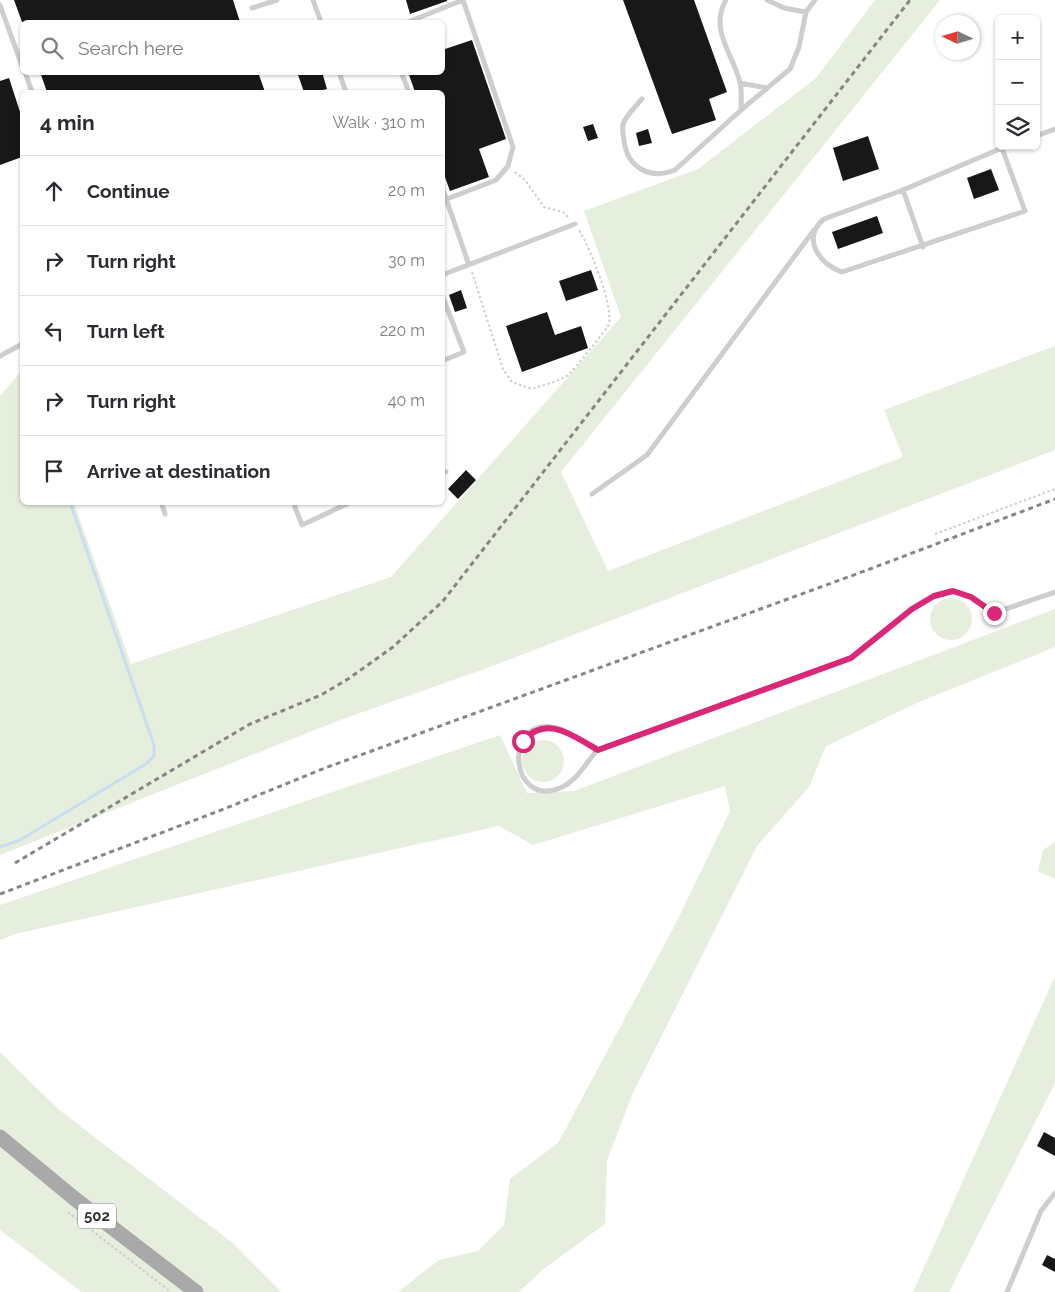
<!DOCTYPE html>
<meta charset="utf-8">
<style>
:root{--surface:#fff;--page:#f2f2f3;--text:#2b2b33;--muted:#7c7c81;--line:#e1e1e2}
body{margin:0;font-family:Raleway,sans-serif;background:var(--page);color:var(--text)}
.controls{position:absolute;right:15px;top:15px;display:grid;overflow:hidden;border-radius:8px;box-shadow:0 1px 4px #0004}
.controls button{width:45px;height:45px;display:grid;place-items:center;padding:0;border:0;border-bottom:1px solid var(--line);background:var(--surface);color:var(--text);font:25px sans-serif}
.compass{position:absolute;left:935px;top:15px;width:45px;height:45px;border-radius:50%;background:var(--surface);box-shadow:0 1px 4px #0004;rotate:274deg}
.stop{position:absolute;width:15px;height:15px;margin:-11px;border:4px solid #db2777;border-radius:50%;background:#fff}
.stop.end{background:#db2777;border-color:#fff;box-shadow:0 1px 5px #0008}
.list{margin:0;padding:0;list-style:none}
h2{display:flex;justify-content:space-between;align-items:center;height:65px;margin:0;padding:0 20px;font-size:21px}
h2 small{font-size:16px;font-weight:400;color:var(--muted)}
.list li{display:grid;grid-template-columns:32px 1fr auto;gap:15px;align-items:center;box-sizing:border-box;height:70px;padding:0 20px;border-top:1px solid var(--line)}
.list b{display:block;font-size:19px;white-space:nowrap}
.list em{font-size:16px;font-style:normal;color:var(--muted)}
.icon{flex:none;width:28px;height:28px;fill:none;stroke:currentColor;stroke-width:2;stroke-linecap:round;stroke-linejoin:round}
.map{position:relative;flex:none;width:1055px;height:1292px;overflow:hidden}
.search{position:absolute;background:var(--surface);box-shadow:0 1px 4px #0004;left:20px;top:20px;width:425px;height:55px;display:flex;align-items:center;gap:12px;box-sizing:border-box;padding:0 18px;border-radius:8px;color:var(--muted);font-size:19px}
.panel{position:absolute;background:var(--surface);box-shadow:0 1px 4px #0004;left:20px;top:90px;width:425px;height:415px;border-radius:8px}
.map>svg:first-child{display:block}
.green{fill:#e6eede}
.lines{fill:none;stroke-linecap:round;stroke-linejoin:round}
.stream{stroke:#cadeef;stroke-width:3}
.building{fill:#181818}
.path{stroke:#cecece;stroke-width:2;stroke-dasharray:2.5 2.5;stroke-linecap:butt}
.lane{stroke:#cecece;stroke-width:5}
.primary{stroke:#a9a9a9;stroke-width:15}
.rail{stroke:#868686;stroke-width:3;stroke-dasharray:5 4;stroke-linecap:butt}
.route{stroke:#db2777;stroke-width:6}
.labels{text-anchor:middle;dominant-baseline:central;stroke-width:5;stroke-linejoin:round;paint-order:stroke}
.shield{fill:#fff;stroke:#6f6f6f;stroke-width:1}
.shield-label{font-size:15px;font-weight:bold;fill:#313131}
</style>
<div class="map">
<svg width="1055" height="1292" viewBox="0 0 1055 1292">
<rect width="100%" height="100%" fill="#fff"/>
<path class="green" d="M 875,0 L 940,0 L 561,472 L 608,571 L 903,457 L 884,410 L 1055,346 L 1055,450 L 487,668 L 340,720 L 0,855 L 0,396 L 22,370 L 22,502 L 74,503 L 131,664 L 391,577 L 621,317 L 584,211 L 698,169 L 816,78 Z
M930 619a21 21 0 1 1 42 0a21 21 0 1 1-42 0Z
M 1055,609 L 1055,647 L 919,702 L 826,746 L 809,787 L 757,846 L 633,1093 L 607,1160 L 605,1224 L 542,1270 L 519,1292 L 398,1292 L 439,1260 L 478,1251 L 504,1225 L 510,1179 L 558,1143 L 676,923 L 730,811 L 725,786 L 533,845 L 499,826 L 15,934 L 0,940 L 0,905 L 500,735 L 527,793 L 574,791 Z
M522 761a21 21 0 1 1 42 0a21 21 0 1 1-42 0Z
M 1055,842 L 1055,879 L 1038,871 L 1043,850 Z
M 1055,976 L 1055,1083 L 949,1292 L 913,1292 Z
M 0,1052 L 58,1109 L 234,1244 L 281,1292 L 82,1292 L 0,1230 Z"/>
<g class="lines">
<path class="stream" d="M 0,847 L 20,840 L 146,764 L 154,756 L 154,745 L 70,502"/>
</g>
<path class="building" d="M 14,0 L 233,0 L 240,22 L 22,22 Z
M 406,0 L 447,0 L 447,1 L 410,14 Z
M 623,0 L 694,0 L 727,92 L 709,99 L 716,120 L 672,134 Z
M 472,40 L 506,139 L 479,149 L 489,177 L 450,191 L 442,169 L 442,92 L 415,92 L 408,72 L 442,72 L 442,50 Z
M 40,72 L 258,72 L 265,92 L 47,92 Z
M 297,72 L 322,72 L 327,89 L 315,92 L 304,92 Z
M 9,78 L 22,118 L 22,157 L 0,165 L 0,81 Z
M 593,124 L 598,138 L 588,141 L 583,127 Z
M 648,129 L 652,143 L 639,146 L 636,133 Z
M 868,136 L 879,169 L 843,181 L 833,148 Z
M 991,169 L 999,190 L 974,199 L 967,178 Z
M 877,216 L 883,233 L 838,249 L 832,232 Z
M 591,270 L 598,290 L 566,301 L 559,281 Z
M 461,290 L 467,308 L 455,312 L 449,295 Z
M 547,312 L 555,335 L 581,326 L 588,348 L 522,372 L 506,326 Z
M 466,470 L 476,480 L 458,499 L 448,489 Z
M 1044,1132 L 1055,1138 L 1055,1156 L 1037,1146 Z
M 1047,1255 L 1055,1259 L 1055,1272 L 1042,1265 Z"/>
<g class="lines">
<path class="path" d="M 515,172 L 525,180 L 544,207 L 563,212 L 570,219
M 472,272 L 503,369 L 512,382 L 532,389 C 543,385 558,382 568,375 C 572,372 608,328 609,324 C 613,304 590,248 579,230
M 935,534 L 1055,489
M 68,1212 L 171,1292"/>
<path class="lane" d="M 313,0 L 321,22
M 767,0 L 784,8 L 806,12
M 0,5 L 22,66
M 252,8 L 277,0
M 408,22 L 463,0
M 25,72 L 32,92
M 339,72 L 346,92
M 401,72 L 409,92
M 740,83 L 767,88
M 642,99 C 635,107 627,114 623,124 C 622,129 623,135 624,140 C 627,168 650,180 675,170 L 741,110 C 741,101 742,90 740,82 C 733,55 709,29 726,0
M 741,110 L 790,69 L 799,47 L 806,12 L 815,0
M 1036,136 L 1055,129
M 1002,148 L 1025,211 L 842,272 C 819,264 801,238 824,219 L 903,190 L 1002,148 L 1007,146
M 442,187 L 469,265
M 903,190 L 923,247
M 447,199 L 496,180 L 508,166 L 513,147 L 463,0
M 442,275 L 575,224
M 442,295 L 464,352 L 442,361
M 0,356 L 22,344
M 442,470 L 446,472
M 592,494 L 647,455 L 814,230
M 161,502 L 165,514
M 293,502 L 302,525 L 351,502
M 597,750 C 585,743 571,732 557,728 C 502,714 509,809 560,788 C 576,782 587,762 597,750 L 851,658 L 912,609 L 934,596 L 953,591 L 971,597 L 994,613 L 1055,592
M 1007,1292 L 1041,1211 L 1055,1193"/>
<path class="primary" d="M 0,1137 L 75,1199 L 196,1292"/>
<path class="rail" d="M 15,863 L 250,724 L 321,695 L 348,679 L 393,647 L 443,601 L 910,0
M 0,894 L 224,809 L 325,768 L 870,569 L 1055,499"/>
</g>
<g class="lines">
<path class="route" d="M 523,741 C 546,714 573,736 598,750 L 851,658 L 912,609 L 934,596 L 953,591 L 971,597 L 994,613"/>
</g>
<g class="labels">
<rect class="shield" x="78" y="1203.5" width="38" height="25" rx="4"/>
<g class="shield-label">
<text x="97" y="1216">502</text>
</g>
</g>
</svg>
<div class="controls">
<button>+</button>
<button>−</button>
<button><svg class="icon" aria-label="layers" viewBox="0 0 24 24"><path d="M12 4l9 5-9 5-9-5zM3 14l9 5 9-5"/></svg></button>
</div>
<svg class="compass" viewBox="-18 -18 36 36"><path d="M0-13l5 13h-10z" fill="#e53935"/><path d="M0 13l5-13h-10z" fill="#7c7c81"/></svg>
<div class="stop" style="left:523px;top:741px"></div>
<div class="stop end" style="left:994px;top:613px"></div>
<div class="search"><svg class="icon" aria-label="search" viewBox="0 0 24 24"><circle cx="10" cy="10" r="6"/><path d="M15 15l6 6"/></svg>Search here</div>
<section class="panel">
<h2>4 min<small>Walk · 310 m</small></h2>
<ul class="list">
<li><svg class="icon" aria-label="ahead" viewBox="0 0 24 24"><path d="M12 20V5M6 11l6-6 6 6"/></svg><div><b>Continue</b></div><em>20 m</em></li>
<li><svg class="icon" aria-label="right" viewBox="0 0 24 24"><path d="M7 20v-9h11M14 6l5 5-5 5"/></svg><div><b>Turn right</b></div><em>30 m</em></li>
<li><svg class="icon" aria-label="left" viewBox="0 0 24 24"><path d="M17 20v-9H6M10 6l-5 5 5 5"/></svg><div><b>Turn left</b></div><em>220 m</em></li>
<li><svg class="icon" aria-label="right" viewBox="0 0 24 24"><path d="M7 20v-9h11M14 6l5 5-5 5"/></svg><div><b>Turn right</b></div><em>40 m</em></li>
<li><svg class="icon" aria-label="arrive" viewBox="0 0 24 24"><path d="M6 21V4h12l-3 4 3 4H6"/></svg><div><b>Arrive at destination</b></div></li>
</ul>
</section>
</div>
